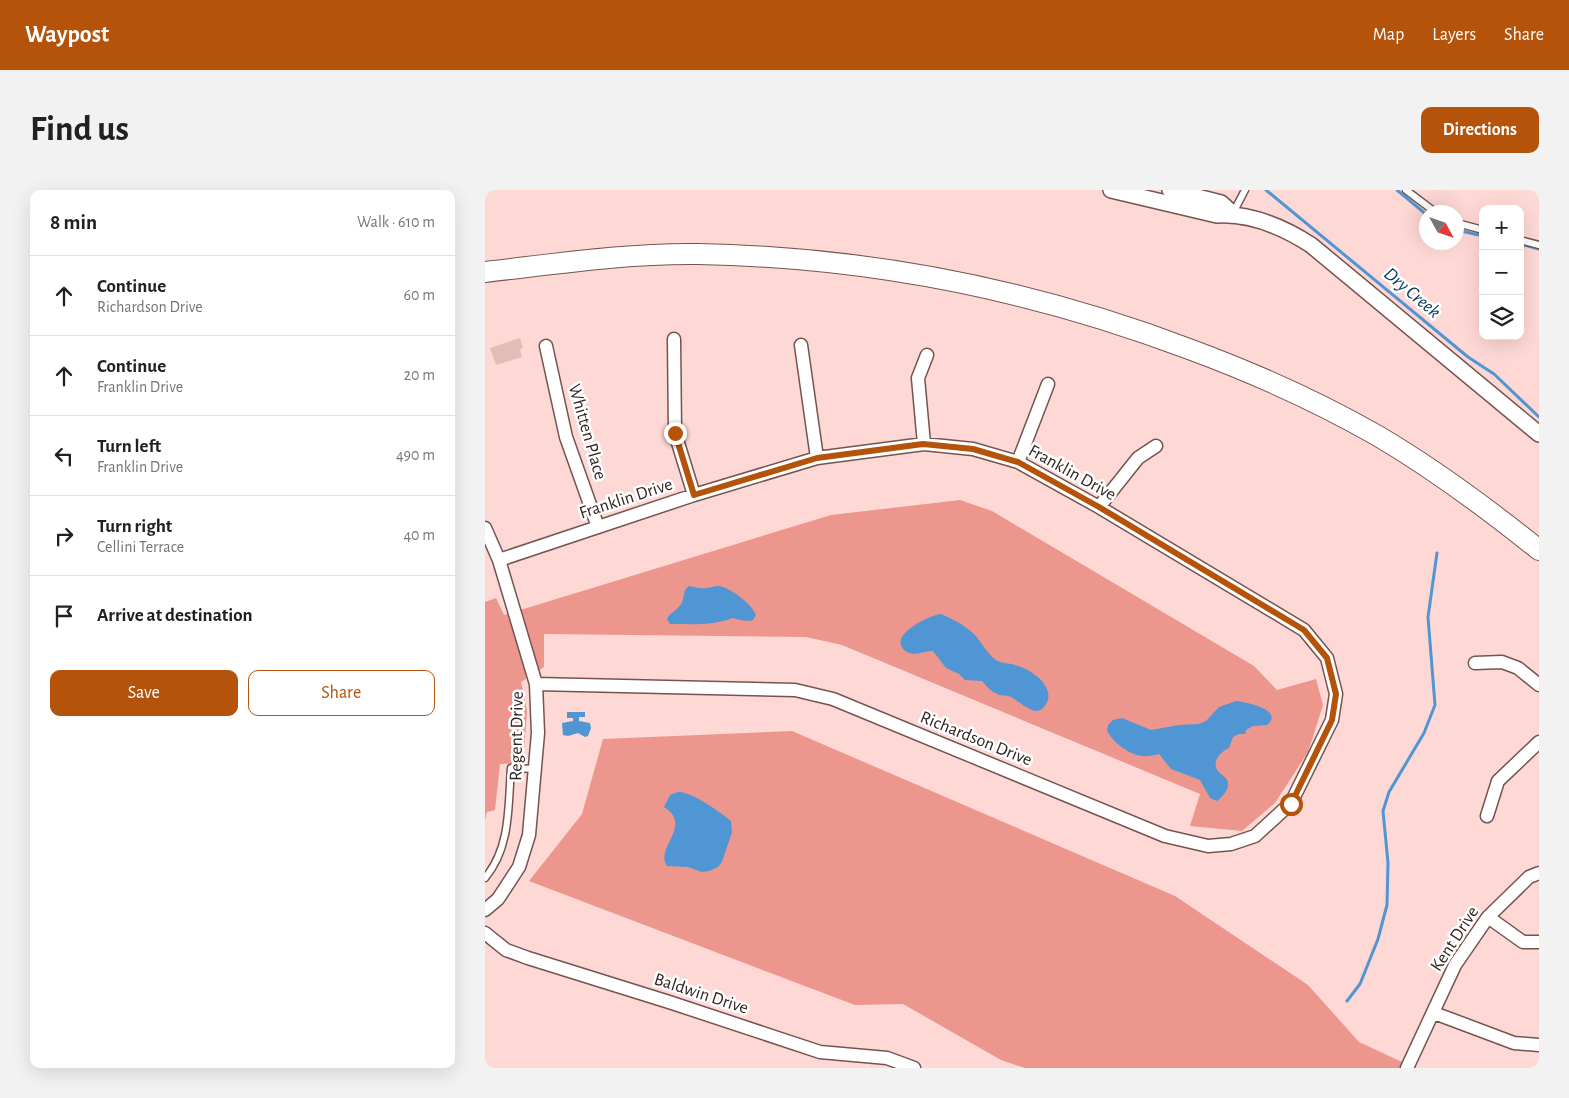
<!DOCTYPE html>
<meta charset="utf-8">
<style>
:root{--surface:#fff;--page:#f2f2f2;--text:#202124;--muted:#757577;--line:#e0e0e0;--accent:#b45309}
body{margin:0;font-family:"Alegreya Sans",sans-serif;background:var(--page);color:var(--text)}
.controls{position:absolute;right:15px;top:15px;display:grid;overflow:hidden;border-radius:10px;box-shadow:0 5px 20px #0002}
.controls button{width:45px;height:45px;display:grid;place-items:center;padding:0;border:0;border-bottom:1px solid var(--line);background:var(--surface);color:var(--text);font:25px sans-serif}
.compass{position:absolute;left:934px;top:15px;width:45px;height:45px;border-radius:50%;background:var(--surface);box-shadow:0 5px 20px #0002;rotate:130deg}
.stop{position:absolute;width:15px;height:15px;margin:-11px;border:4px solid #b45309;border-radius:50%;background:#fff}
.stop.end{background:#b45309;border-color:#fff;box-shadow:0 1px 5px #0008}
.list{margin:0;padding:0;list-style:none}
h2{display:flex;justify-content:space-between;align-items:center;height:65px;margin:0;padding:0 20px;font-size:21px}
h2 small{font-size:16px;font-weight:400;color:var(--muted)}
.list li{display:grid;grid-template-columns:32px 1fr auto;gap:15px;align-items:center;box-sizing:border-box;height:80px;padding:0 20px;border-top:1px solid var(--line)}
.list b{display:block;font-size:19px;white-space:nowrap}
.list p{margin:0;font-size:16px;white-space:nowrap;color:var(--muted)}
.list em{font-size:16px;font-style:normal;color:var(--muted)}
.actions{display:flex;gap:10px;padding:15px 20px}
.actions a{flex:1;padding:11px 0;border:1px solid var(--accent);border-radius:10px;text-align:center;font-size:18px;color:var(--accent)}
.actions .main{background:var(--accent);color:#fff}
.icon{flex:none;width:28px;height:28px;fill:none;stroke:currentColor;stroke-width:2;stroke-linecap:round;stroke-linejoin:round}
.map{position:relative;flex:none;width:1054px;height:878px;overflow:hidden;border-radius:10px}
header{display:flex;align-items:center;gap:30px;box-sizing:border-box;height:70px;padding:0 25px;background:var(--accent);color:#fff}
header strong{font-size:24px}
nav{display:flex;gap:28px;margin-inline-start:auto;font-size:18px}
.intro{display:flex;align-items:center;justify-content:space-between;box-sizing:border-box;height:120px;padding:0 30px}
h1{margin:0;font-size:35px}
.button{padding:12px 22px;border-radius:10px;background:var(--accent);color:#fff;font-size:18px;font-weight:700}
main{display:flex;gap:30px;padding:0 30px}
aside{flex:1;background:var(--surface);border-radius:10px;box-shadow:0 5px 20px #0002}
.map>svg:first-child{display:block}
.green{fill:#ec968d}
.water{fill:#5096d4}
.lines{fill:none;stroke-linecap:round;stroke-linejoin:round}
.stream{stroke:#5096d4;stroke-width:3}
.building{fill:#e2bdb8}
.service-casing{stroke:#745450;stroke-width:9}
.minor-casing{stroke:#745450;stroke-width:15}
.tertiary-casing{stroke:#745450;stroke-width:18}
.trunk-casing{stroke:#745450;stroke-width:22}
.service{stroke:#fff;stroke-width:6}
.minor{stroke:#fff;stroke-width:12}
.tertiary{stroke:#fff;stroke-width:15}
.trunk{stroke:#fff;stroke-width:20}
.route{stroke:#b45309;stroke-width:6}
.labels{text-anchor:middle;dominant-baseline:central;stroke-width:5;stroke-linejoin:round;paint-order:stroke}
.street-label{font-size:18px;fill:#312321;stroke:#fff}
.water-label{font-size:19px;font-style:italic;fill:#00375f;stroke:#fff}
</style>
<header>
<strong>Waypost</strong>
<nav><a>Map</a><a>Layers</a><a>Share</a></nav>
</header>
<div class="intro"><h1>Find us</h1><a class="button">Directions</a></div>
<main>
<aside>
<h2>8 min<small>Walk · 610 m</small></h2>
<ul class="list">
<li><svg class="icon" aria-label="ahead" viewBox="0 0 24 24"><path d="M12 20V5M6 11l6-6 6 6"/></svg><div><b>Continue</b><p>Richardson Drive</p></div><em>60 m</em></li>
<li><svg class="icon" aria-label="ahead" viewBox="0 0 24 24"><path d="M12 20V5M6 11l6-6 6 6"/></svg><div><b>Continue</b><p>Franklin Drive</p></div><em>20 m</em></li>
<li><svg class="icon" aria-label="left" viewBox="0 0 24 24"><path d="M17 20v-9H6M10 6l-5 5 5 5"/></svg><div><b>Turn left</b><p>Franklin Drive</p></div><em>490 m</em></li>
<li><svg class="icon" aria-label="right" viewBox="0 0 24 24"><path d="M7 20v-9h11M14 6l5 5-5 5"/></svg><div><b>Turn right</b><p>Cellini Terrace</p></div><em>40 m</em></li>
<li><svg class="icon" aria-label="arrive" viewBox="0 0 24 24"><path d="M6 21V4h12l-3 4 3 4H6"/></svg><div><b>Arrive at destination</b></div></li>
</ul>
<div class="actions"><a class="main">Save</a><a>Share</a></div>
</aside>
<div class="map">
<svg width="1054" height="878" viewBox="0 0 1054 878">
<rect width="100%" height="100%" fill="#fed8d4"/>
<path class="green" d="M 475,310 L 507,321 L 769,476 L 792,500 L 831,489 L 838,515 L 823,562 L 790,613 L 757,641 L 705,636 L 715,604 L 357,455 L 321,447 L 59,444 L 59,477 L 36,492 L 42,521 L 38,573 L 15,574 L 10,620 L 2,622 L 0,630 L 0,412 L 11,408 L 19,425 L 346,325 Z
M 307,541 L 690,706 L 823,795 L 874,852 L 930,878 L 540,878 L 516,870 L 418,814 L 370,815 L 44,691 L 97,624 L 118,549 Z"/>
<path class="water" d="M 204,396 C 210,397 215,399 221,398 C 225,398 229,396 233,396 C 245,397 267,414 271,425 L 268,430 C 260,432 255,430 248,428 C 227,436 207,434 185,434 L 182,429 C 185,422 192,421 196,414 C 200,408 197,401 204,396 Z
M 456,424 C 468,429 479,435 489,444 C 497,452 501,463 511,470 C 517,474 526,473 533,476 C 544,479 558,489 562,499 C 564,504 564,510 561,514 C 552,531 536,512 526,507 C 522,505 519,506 515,505 C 507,503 502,497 497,491 L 480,490 L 474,484 L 461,478 L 448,461 C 440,460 432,466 425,463 C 421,462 417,459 416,455 C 411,442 445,425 456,424 Z
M 751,511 C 761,512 800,520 782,535 L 768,536 L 761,540 L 760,544 L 754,544 L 748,547 L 744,558 C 736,561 726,572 733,581 C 735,584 740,586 742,590 C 746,598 738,606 732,611 L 725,608 L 715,590 L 686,579 L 674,564 C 669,565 663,567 658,566 C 644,565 629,553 622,541 L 623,535 L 628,530 L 637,528 L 666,540 L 694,535 L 714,534 L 721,531 L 734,517 Z
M 82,522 L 100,522 L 100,527 L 94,527 L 94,531 L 105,533 L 106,538 L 103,546 L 100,547 L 93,543 L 83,546 L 78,545 L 77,533 L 88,531 L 88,528 L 82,528 Z
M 193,602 C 206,601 235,622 246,631 L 247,642 L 237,672 L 233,677 L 224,681 L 217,682 L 203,677 L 182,676 C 169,657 209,636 179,617 L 185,605 Z"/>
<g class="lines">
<path class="stream" d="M 781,0 L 983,167 L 1009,184 L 1054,227
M 912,0 L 942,25
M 972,40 L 998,46
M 1035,54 L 1054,59
M 862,811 L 875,794 L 893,749 L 902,715 L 903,673 L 898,621 L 904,602 L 939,543 L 950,515 L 943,427 L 952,363"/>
</g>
<path class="building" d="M 35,148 L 38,158 L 35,159 L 37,167 L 11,175 L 5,158 Z"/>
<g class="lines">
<g class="service-casing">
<path id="service" d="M 921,0 L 950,22
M 748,23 L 760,0
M 972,33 L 998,40
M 1035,50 L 1054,55
M 0,688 C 26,657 23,616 26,578 L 50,579"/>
</g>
<g class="minor-casing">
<path id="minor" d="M 189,149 L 190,243 L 209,305
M 316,155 L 332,268
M 61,156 L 81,247 L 113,337
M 439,254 L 433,188 L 442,165
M 533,272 L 563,194
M 614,317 L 653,268 L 671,256
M 0,338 L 14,370 L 51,494 L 53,543 L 44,645 L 34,677 L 13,709 L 0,720
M 14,370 L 209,305 L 332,268 L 439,254 L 488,259 L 533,272 L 614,317 L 819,440 L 842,468 L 851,504 L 847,530 L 806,613 L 770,646 L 746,654 L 723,656 L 680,646 L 348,509 L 310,500 L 51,494
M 990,473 L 1017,472 L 1033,478 L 1054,495
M 1002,626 L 1013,591 L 1054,552
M 1003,727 L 1038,752 L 1054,752
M 0,743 L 21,760 L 43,768 L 184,812 L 335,862 L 402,868 L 429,878
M 949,823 L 1029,853 L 1054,855
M 922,878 L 970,775 L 1003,727 L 1044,687 L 1054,683"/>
</g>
<g class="tertiary-casing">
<path id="tertiary" d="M 626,0 L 732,25 C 765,23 798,37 826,55 L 1054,244
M 685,0 L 736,13 L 748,24"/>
</g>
<g class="trunk-casing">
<path id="trunk" d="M 0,82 C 70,74 142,63 213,64 C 382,67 546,99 704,159 C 769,183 832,211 893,246 C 949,279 1003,319 1054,360"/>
</g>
<use href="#service" class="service"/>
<use href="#minor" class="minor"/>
<use href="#tertiary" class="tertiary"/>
<use href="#trunk" class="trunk"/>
</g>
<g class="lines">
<path class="route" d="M 190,243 L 209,305 L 332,268 L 438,254 L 488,259 L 533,272 L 614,317 L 819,440 L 842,468 L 851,504 L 847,530 L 806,614"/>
</g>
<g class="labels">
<g class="street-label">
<text transform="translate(102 242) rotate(74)">Whitten Place</text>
<text transform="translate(587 283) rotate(29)">Franklin Drive</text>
<text transform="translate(141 309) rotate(-18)">Franklin Drive</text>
<text transform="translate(32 546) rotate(-89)">Regent Drive</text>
<text transform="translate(491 549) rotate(22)">Richardson Drive</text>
<text transform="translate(970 749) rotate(-57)">Kent Drive</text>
<text transform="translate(216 804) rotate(18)">Baldwin Drive</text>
</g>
<g class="water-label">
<text transform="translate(927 103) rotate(40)">Dry Creek</text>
</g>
</g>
</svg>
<div class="controls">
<button>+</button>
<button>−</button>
<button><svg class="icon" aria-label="layers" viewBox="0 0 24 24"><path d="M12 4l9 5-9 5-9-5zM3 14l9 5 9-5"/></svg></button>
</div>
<svg class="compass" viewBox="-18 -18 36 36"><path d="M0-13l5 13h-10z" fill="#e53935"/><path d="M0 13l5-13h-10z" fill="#757577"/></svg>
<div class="stop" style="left:806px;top:614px"></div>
<div class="stop end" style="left:190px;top:243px"></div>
</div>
</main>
